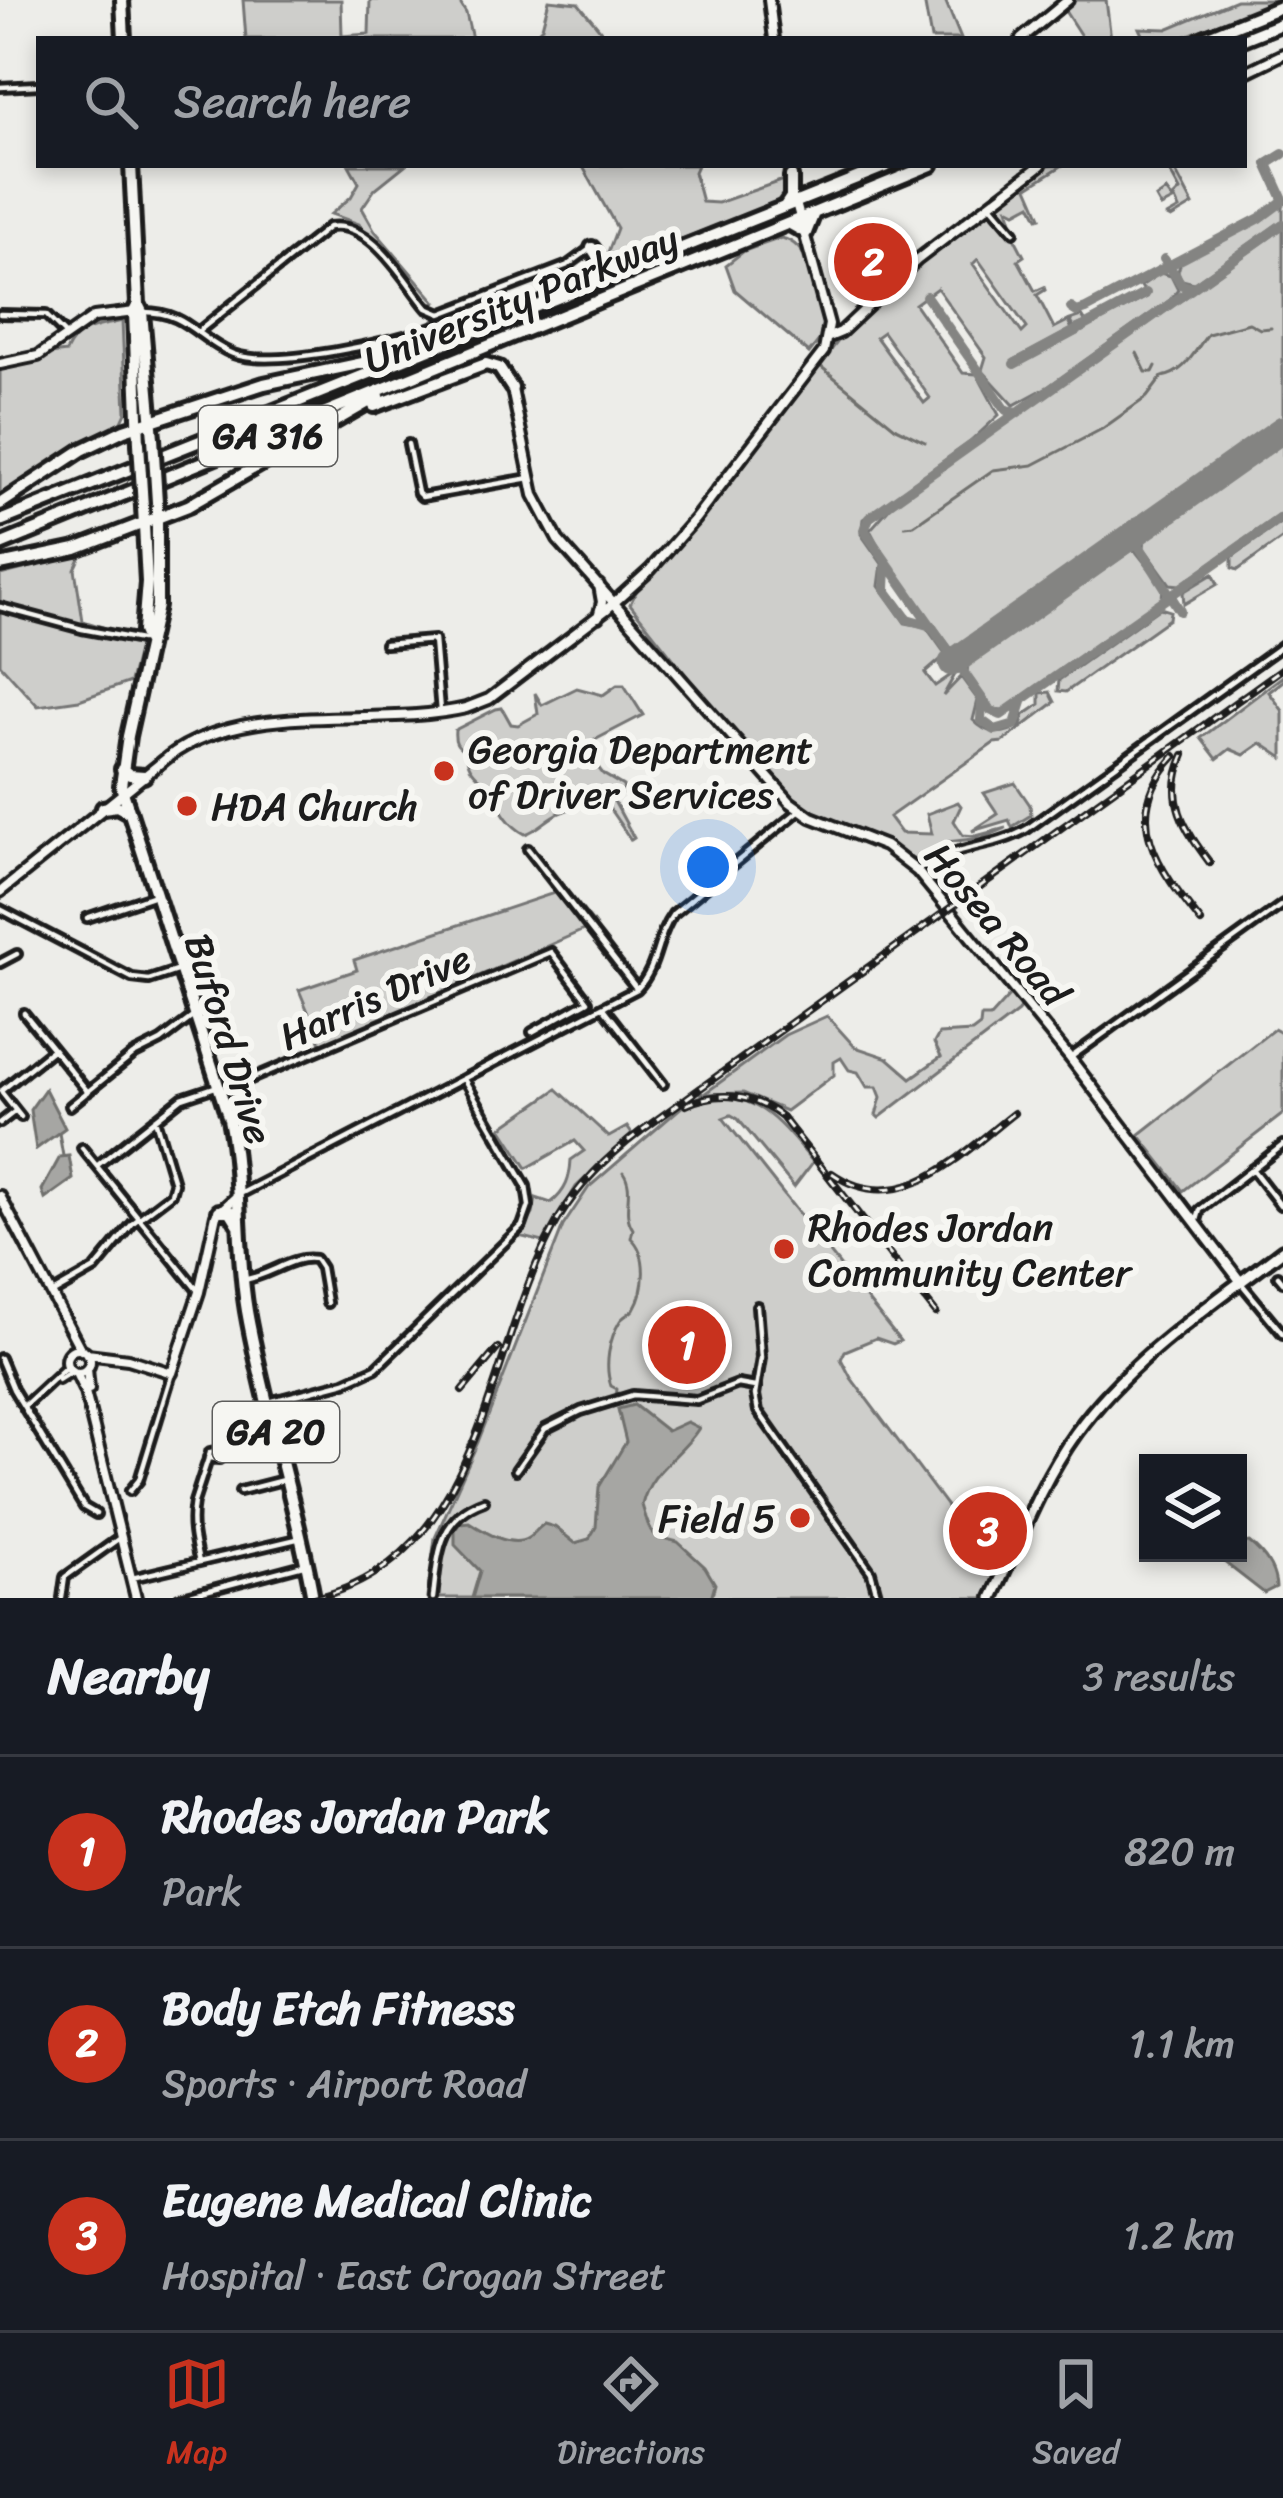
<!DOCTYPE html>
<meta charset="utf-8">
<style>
:root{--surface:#171b24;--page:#242831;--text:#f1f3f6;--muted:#9ea1a6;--line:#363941;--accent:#c8321e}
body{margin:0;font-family:Sriracha,sans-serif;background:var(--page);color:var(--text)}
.controls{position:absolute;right:36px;bottom:36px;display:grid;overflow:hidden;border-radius:0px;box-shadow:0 6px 18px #0003}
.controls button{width:108px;height:108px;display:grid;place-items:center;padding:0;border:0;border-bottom:3px solid var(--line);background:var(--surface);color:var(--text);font:60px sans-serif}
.you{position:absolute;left:708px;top:867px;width:42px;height:42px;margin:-30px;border:9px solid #fff;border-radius:50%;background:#1a73e8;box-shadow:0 0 0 18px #1a73e833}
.badge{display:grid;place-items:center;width:78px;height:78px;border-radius:50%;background:var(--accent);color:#fff;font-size:39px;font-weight:700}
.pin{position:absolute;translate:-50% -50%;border:6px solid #fff;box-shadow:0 3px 12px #0006}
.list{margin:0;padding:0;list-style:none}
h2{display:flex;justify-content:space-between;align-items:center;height:156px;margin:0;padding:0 48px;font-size:51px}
h2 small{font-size:39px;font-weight:400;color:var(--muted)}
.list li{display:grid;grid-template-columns:78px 1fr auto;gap:36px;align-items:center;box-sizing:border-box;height:192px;padding:0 48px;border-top:3px solid var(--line)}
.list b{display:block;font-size:45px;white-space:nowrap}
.list p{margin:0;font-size:39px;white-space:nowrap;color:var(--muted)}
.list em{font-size:39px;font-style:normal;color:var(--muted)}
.icon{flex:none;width:66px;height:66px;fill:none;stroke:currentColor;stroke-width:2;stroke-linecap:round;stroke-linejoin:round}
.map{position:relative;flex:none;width:1283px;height:1598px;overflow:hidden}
.search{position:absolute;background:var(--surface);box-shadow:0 6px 18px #0003;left:36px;right:36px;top:36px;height:132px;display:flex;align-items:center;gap:30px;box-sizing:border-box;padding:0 42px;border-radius:0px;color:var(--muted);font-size:45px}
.sheet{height:732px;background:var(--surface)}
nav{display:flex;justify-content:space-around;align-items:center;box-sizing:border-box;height:168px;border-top:3px solid var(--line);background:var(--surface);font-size:33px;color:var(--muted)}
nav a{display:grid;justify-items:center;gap:6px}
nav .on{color:var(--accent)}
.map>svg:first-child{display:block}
.green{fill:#cececb;stroke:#757574;stroke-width:3;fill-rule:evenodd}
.water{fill:#a6a6a3;stroke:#6f6f6d;stroke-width:3}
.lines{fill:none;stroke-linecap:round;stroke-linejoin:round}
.stream{stroke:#6f6f6d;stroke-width:3}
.taxiway{stroke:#848482;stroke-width:10}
.runway{stroke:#848482;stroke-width:27}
.street-casing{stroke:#1c1c1c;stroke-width:14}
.secondary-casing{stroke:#1c1c1c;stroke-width:16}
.primary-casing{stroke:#1c1c1c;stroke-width:18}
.highway-casing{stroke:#1c1c1c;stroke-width:20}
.street{stroke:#f6f6f2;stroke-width:4.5}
.secondary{stroke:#f6f6f2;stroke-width:8}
.primary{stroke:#f6f6f2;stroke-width:9}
.highway{stroke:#f6f6f2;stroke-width:10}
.rail-casing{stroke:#1c1c1c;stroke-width:8}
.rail{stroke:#f6f6f2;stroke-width:3;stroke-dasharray:9;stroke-linecap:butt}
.highway-bridge-casing{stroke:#1c1c1c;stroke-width:20;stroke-linecap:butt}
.highway-bridge{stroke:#f6f6f2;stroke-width:10}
.poi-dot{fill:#c8321e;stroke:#f6f6f2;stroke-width:4.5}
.labels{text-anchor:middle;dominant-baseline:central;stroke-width:12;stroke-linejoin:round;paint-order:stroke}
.shield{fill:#f6f6f2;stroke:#5d5d5c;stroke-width:3}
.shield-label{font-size:36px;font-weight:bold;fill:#1c1c1c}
.street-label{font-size:39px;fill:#1c1c1c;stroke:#f6f6f2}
.poi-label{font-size:39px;fill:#1c1c1c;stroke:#f6f6f2;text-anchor:start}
</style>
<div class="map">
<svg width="1283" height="1598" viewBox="0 0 1283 1598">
<rect width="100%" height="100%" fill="#edede9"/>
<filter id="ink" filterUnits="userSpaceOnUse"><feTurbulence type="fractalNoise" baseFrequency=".00833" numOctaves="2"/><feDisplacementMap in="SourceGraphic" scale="24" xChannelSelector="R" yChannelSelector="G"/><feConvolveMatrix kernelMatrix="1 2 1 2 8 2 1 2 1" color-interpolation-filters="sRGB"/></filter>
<g filter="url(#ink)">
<path class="green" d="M 243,0 L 341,0 L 342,36 L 369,34 L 370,0 L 458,0 L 466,13 L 472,39 L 246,39 Z
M 549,0 L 578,3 L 608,39 L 530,39 L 542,27 Z
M 924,0 L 945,0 L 961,39 L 931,39 Z
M 1074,0 L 1106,0 L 1111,39 L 1083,39 L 1063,8 Z
M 1236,0 L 1278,0 L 1178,39 L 1144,39 L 1139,28 L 1167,29 Z
M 349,165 L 405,165 L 375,189 L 362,208 L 375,231 L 436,302 L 428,305 L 359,224 L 331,214 L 351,197 L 359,183 Z
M 582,165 L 697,165 L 694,172 L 702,202 L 718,203 L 786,179 L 788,187 L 776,203 L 619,263 L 608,252 L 617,228 Z
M 1046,165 L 1063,165 L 1028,187 L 1041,217 L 1038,218 L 1031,204 L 1016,212 L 1008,208 L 1012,221 L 1009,223 L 996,204 Z
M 1166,165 L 1172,165 L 1193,205 L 1171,218 L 1167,216 L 1179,209 L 1175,200 L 1161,207 L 1156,198 L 1166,191 L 1172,199 L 1180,191 Z
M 1283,205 L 1283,220 L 1194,283 L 1182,280 L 1178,271 L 1181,262 Z
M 987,209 L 1012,233 L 1024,256 L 1018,260 L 1035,291 L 1044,287 L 1045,290 L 1037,295 L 1054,328 L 1068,321 L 1072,329 L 1014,360 L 1015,367 L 1084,330 L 1081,324 L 1074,327 L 1070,320 L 1082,316 L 1089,327 L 1147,297 L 1141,286 L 1160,273 L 1171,276 L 1178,290 L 1170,300 L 1049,386 L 1014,405 L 982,370 L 986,357 L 937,288 L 915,304 L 963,373 L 977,374 L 999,415 L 970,442 L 863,519 L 861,534 L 882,564 L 879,586 L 905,623 L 926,627 L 946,655 L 925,673 L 935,686 L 957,671 L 943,696 L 961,677 L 978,700 L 973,720 C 988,736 1003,736 1021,725 L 1024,715 L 1040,704 L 1040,693 L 1050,692 L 1055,702 L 1003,742 L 994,743 L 889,817 L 901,833 L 932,834 L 927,814 L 958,802 L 961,806 L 954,821 L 963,835 L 976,836 L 1006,828 L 982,838 L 947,842 L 920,863 L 886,843 L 819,817 L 793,799 L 736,738 L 630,604 L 639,586 L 699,519 L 846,331 L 905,272 ZM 978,259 L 1027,328 L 1022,333 L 973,264 ZM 883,332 L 930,398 L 924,403 L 876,337 Z
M 1283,228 L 1283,418 L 959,647 L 951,648 L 885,558 L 870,530 L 893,504 Z
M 781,238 C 815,244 820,305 824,334 L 809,353 L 735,290 L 726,265 L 744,251 Z
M 122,321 L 126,412 L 121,423 L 68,451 L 0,501 L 0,360 L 66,352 C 78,326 96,328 122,321 Z
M 1283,440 L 1283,512 L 1180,585 L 1170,584 L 1144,548 L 1145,537 Z
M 1283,521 L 1283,538 L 1238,570 L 1232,568 L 1232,557 Z
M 1134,549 L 1163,586 L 1162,598 L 1003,710 L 993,709 L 967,674 L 968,663 Z
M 82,554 L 75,569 L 83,621 L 141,639 L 130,682 L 79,700 L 38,706 L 0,664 L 0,575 Z
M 1213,574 L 1218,584 L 1184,604 L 1183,592 Z
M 1160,608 L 1170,611 L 1169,619 L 1066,692 L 1058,691 L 1059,680 Z
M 1283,676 L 1283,681 L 1269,692 L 1283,711 L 1283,758 L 1261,743 L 1244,755 L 1230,749 L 1217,759 L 1201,738 Z
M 617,685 L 624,685 L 643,715 L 591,742 L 589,755 L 603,774 L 623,786 L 624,793 L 616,795 L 614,801 L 634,838 L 631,840 L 600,795 C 587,802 576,807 562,812 C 548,817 539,830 525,834 C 508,825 501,810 492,793 C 483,776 466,775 467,751 C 456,747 454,741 455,730 L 496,709 L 502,708 L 511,724 L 518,725 L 538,714 L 535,693 L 542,705 L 577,688 L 603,695 Z
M 1015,783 L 1030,805 L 1031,815 L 1012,827 L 1009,820 L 972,831 L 998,814 L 984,793 Z
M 566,889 L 595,925 L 322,1045 L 299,990 L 357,970 L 354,960 Z
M 1009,996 L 1013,996 L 1020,1007 L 1018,1012 L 879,1118 L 876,1115 L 881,1097 L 877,1087 L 867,1087 L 858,1072 L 849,1070 L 841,1058 L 834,1062 L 834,1075 L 786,1111 L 743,1093 L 704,1094 L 785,1035 L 827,1016 L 855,1047 L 888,1058 L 911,1078 L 941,1057 L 934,1043 L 939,1034 L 972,1032 L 980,1026 L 981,1017 L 990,1017 Z
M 1274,1029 L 1283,1034 L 1283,1114 L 1183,1191 L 1139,1135 Z
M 557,1089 L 609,1137 L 627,1127 L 632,1134 L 576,1187 L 543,1242 L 519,1236 L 533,1214 L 536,1198 L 551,1203 C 566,1191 570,1179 571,1160 L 584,1151 L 575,1141 L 527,1168 L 501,1128 Z
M 700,1091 L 707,1100 C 757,1088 784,1128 813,1162 L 794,1187 L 738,1119 L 731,1115 L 723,1118 L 900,1341 L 893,1344 L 876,1338 L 845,1351 L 841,1359 L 851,1378 L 996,1572 L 984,1598 L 427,1598 L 435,1538 L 478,1442 L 563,1226 L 589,1187 Z"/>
<path class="water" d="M 45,1089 L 65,1128 L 36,1149 L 30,1110 Z
M 69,1156 L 73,1179 L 45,1199 L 42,1190 L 60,1157 Z
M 634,1405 L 667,1431 L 687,1422 L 699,1428 C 681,1457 650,1469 642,1505 C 652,1537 648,1534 678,1542 L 705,1567 L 715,1584 L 711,1598 L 472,1598 L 480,1571 L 455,1545 L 455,1530 L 460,1523 L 469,1522 C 483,1531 511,1549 528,1538 C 534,1534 538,1528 544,1524 L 555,1527 L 575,1543 L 589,1539 L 596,1527 L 599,1487 L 626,1442 L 618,1409 Z
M 1249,1542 C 1263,1553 1275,1568 1276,1587 L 1264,1593 L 1224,1562 L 1230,1553 L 1238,1553 L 1239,1544 Z"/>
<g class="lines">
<path class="stream" d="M 1137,353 L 1146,372 L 1153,372 L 1156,366
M 819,365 L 896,428 L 925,442
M 905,526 L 914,525 L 993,470 L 1033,465 L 1102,429 L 1147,397 L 1162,377 C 1186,373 1194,351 1208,334 L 1249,323 L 1260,329 L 1271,328
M 59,1133 L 63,1156
M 616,1398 L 617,1389 L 611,1386 C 604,1366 609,1339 620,1321 C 623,1316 630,1314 634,1309 C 646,1289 648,1253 631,1238 L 633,1229 C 620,1210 636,1191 623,1172"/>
<path class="taxiway" d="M 1283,154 L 1267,164 L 1283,199
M 1283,224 L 869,518 L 864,530 L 990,710 L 1001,715 L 1283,516
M 1164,259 L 1182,285 L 1193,288
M 926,296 L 1006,410 L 1018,412
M 1071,308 L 1077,312 L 1086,309 L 1260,218 L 1283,201
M 1014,364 L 1146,293
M 1275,435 L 1283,432
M 1120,544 L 1129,542 L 1139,546 L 1180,611
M 1139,546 L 1138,536 L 1144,528
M 886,566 L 885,589 L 907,619 L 928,625
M 982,700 L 981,720 L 995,730 L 1015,724 L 1022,702"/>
<path class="runway" d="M 952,663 L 1283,429"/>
<g class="street-casing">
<path id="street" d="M 0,87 L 39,85
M 991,205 L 1014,232
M 142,312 C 188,311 197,340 233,354 C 272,369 395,342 435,326
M 0,314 L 46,315 L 66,335
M 199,331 L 329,227 C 371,220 403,279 427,308 L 441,314 L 568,265 L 590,249
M 408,444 L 418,493 L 422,497 L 530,478
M 0,607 L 82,629 L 141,640
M 385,644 L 434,640 L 440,711
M 528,849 L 637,989
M 917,871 C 948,845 991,850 1027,829 L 1283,645
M 0,909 L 132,978 L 149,980 L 179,970
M 87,918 L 155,895
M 0,963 L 17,954
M 603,1007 L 663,1084
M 24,1013 L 88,1092
M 1070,1058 L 1283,904
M 1,1091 L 53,1049
M 220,1092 L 551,952 L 588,1001 L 532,1032
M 2,1093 L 21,1117
M 70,1106 L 133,1055 L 161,1041 L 195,1015
M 0,1123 L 14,1112
M 82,1148 L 199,1292
M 99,1164 L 182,1098 L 218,1086
M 1252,1169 L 1280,1205
M 242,1193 L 637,989 C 659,966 655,939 673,914 L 800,810
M 1196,1224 L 1200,1210 L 1283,1145
M 1278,1276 L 1283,1282
M 242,1280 C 269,1277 292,1255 315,1259 L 321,1268 L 327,1303
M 1241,1283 L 1283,1334
M 53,1293 L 95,1269 L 133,1223 L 171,1194 L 174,1183 L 155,1119
M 757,1306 L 761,1358 L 755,1395 L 758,1411 L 871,1572 L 878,1598
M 0,1358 L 13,1389 L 84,1507 L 96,1514
M 58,1380 L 72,1371
M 269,1402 L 345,1382 L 376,1368 L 522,1226 L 529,1206 L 526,1186 L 465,1081
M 24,1406 L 67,1366
M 516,1470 L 545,1429 L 581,1411 L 633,1395 L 697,1400 L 738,1384 L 755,1387
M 130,1491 L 139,1480 L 172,1373
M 240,1491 L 283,1480
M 199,1562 C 194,1541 190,1524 194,1502 L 210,1453 L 210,1452 L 220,1451 L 219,1459 L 208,1458
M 132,1578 L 301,1538
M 62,1598 L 65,1577 L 121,1537
M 179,1598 L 307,1564
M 433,1598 C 438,1555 438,1517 484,1501"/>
</g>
<g class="secondary-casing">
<path id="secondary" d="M 769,0 L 774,39
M 1021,39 L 1068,0
M 1244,73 L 1283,54
M 829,337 L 841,332 L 917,260 L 1041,165
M 0,364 L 38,356 L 94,317 L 135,312
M 512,389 L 534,495 L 558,540 L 790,802 L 811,817 L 885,846 L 917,871 L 1070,1058 L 1241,1282
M 598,617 L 602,602 L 599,585
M 0,892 L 168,757 C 247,698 376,729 466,708 L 489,699 L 607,609 L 650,570 L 695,519 L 824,351 L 829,324 L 796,203
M 0,1196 L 81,1350
M66 1361a12 12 0 1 1 24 0a12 12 0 1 1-24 0Z
M 87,1354 L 128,1359 L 172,1373 L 199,1292 L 216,1215 L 237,1196
M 87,1369 L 89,1389
M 76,1373 L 85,1392 L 136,1598"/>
</g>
<g class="primary-casing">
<path id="primary" d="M 992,1598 C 1018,1543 1040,1483 1076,1433 C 1129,1359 1211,1305 1283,1250"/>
</g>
<g class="highway-casing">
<path id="highway" d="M 122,0 L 124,39
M 1201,39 L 1283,6
M 1243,39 L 1283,23
M 131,165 L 138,304 L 142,312 L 153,438
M 785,206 L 791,197 L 791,176
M 790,224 L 806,233 L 814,213
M 592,248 L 605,268 L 626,265
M 138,304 L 134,312 L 139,443
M 374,406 L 486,364 L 499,368 L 512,388
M 157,502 L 157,606 L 128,736 L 121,786 L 229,1119 C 242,1182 236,1247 247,1311 C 264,1408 296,1501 313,1598
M 0,504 L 82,450 L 124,430 L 264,384 L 391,357
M 143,507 L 147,582 L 143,631 L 147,641
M 0,521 L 889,165
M 0,545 L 931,165
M 0,565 L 76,549 L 188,506 L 379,396
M 122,769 L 130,775 L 144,776
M 103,808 L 117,806 L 128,812
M 219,1211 L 230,1211 L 238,1224"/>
</g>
<use href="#street" class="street"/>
<use href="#secondary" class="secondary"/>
<use href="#primary" class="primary"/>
<use href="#highway" class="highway"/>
<g class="rail-casing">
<path id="rail" d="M 1184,755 C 1164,799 1184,828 1210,863
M 1175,756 C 1117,817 1160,870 1201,922
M 686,1105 C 719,1090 753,1094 782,1117 L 936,1313
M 832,1173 C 901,1221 961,1154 1014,1113
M 462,1391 L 498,1348
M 315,1598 C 488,1557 484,1347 559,1218 C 580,1183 608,1156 641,1131 L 1283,668"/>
</g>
<use href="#rail" class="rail"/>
<g class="highway-bridge-casing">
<path id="highway-bridge" d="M 153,438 L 157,502
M 139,443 L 143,507"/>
</g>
<use href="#highway-bridge" class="highway-bridge"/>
</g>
</g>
<g class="poi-dot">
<circle cx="444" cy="771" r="12"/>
<circle cx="187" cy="806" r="12"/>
<circle cx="784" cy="1249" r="12"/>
<circle cx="800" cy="1518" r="12"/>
</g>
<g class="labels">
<g class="shield">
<rect x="199" y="406" width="138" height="60" rx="9"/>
<rect x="213" y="1402" width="126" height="60" rx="9"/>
</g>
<g class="shield-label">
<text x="268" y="436">GA 316</text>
<text x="276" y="1432">GA 20</text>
</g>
<g class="street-label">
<text transform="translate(521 299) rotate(-22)">University Parkway</text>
<text transform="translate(997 924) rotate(50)">Hosea Road</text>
<text transform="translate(375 997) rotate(-24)">Harris Drive</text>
<text transform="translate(229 1039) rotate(73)">Buford Drive</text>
</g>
<g class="poi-label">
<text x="468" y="749">Georgia Department<tspan x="468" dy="45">of Driver Services</tspan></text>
<text x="211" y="806">HDA Church</text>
<text x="808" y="1227">Rhodes Jordan<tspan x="808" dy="45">Community Center</tspan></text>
<text x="776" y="1518" text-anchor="end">Field 5</text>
</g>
</g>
</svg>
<div class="controls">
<button><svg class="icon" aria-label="layers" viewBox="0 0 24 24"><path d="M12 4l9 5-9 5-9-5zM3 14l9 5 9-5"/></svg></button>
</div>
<div class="you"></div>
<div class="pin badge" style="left:687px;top:1345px">1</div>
<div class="pin badge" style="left:873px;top:262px">2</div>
<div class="pin badge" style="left:988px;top:1531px">3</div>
<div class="search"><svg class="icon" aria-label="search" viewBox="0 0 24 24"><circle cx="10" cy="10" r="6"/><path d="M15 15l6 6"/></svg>Search here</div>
</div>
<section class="sheet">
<h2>Nearby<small>3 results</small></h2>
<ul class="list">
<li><span class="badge">1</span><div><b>Rhodes Jordan Park</b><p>Park</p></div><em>820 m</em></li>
<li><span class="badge">2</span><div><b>Body Etch Fitness</b><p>Sports · Airport Road</p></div><em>1.1 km</em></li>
<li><span class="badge">3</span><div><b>Eugene Medical Clinic</b><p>Hospital · East Crogan Street</p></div><em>1.2 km</em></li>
</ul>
</section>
<nav>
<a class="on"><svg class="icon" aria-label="map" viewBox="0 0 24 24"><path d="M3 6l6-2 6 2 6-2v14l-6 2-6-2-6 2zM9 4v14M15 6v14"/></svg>Map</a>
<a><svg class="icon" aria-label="directions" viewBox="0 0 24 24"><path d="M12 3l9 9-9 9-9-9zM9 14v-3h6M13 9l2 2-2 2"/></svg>Directions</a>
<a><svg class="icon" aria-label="saved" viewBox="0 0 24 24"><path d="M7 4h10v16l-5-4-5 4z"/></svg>Saved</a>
</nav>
